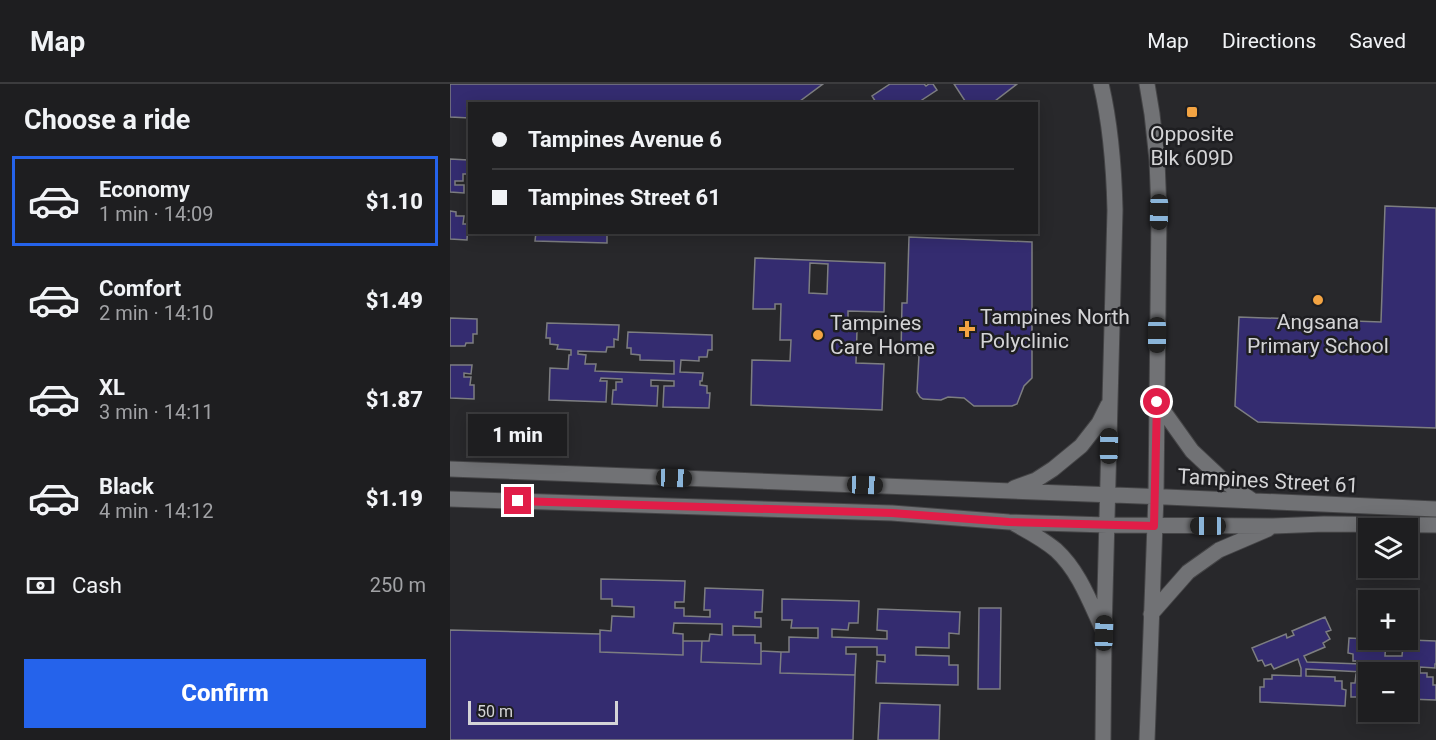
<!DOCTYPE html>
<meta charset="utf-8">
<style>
body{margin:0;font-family:Roboto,sans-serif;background:#262729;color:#f1f3f6;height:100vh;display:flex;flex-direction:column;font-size:22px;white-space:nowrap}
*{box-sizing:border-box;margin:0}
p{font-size:20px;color:#a1a2a5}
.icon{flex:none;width:33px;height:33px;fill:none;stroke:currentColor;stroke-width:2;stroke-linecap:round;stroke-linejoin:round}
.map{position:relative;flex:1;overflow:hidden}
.side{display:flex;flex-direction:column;background:#1e1e20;width:450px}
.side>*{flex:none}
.banner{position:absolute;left:18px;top:18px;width:570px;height:132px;border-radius:0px;box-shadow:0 3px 15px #0003,0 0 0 2px #3c3c3e;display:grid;align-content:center;height:132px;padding:0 24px;background:#1e1e20}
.tools{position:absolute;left:908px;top:434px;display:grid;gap:12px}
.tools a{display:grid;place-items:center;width:60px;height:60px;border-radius:0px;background:#1e1e20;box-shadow:0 3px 15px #0003,0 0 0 2px #3c3c3e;font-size:30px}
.scale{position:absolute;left:18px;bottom:15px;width:150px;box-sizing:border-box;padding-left:6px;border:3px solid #d4d4d6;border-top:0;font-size:16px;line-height:21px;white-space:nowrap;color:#d4d4d6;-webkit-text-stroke:4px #1e1e21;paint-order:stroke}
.end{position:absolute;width:27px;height:27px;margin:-14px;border:8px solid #e11d48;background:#fff;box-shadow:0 0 0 3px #fff}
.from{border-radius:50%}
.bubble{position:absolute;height:42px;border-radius:0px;background:#1e1e20;box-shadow:0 3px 15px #0003,0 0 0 2px #3c3c3e;font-size:20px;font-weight:800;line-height:42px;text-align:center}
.car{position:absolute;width:18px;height:36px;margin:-18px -9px;border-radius:8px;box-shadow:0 0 4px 2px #0007;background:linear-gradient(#222 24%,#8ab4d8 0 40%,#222 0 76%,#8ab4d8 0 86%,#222 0)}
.banner b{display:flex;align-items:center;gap:21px;height:57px;font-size:22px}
.banner b+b{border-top:2px solid #3c3c3e}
.banner i{width:15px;height:15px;background:#f1f3f6}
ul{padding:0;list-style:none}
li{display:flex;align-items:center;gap:18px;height:90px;margin:0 12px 9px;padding:0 12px;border:3px solid transparent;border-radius:0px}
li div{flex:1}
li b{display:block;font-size:22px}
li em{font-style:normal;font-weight:800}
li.selected{border-color:#2563eb}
li>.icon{width:54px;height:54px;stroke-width:1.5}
h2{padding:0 24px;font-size:27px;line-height:72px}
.pay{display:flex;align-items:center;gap:15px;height:66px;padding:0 24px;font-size:22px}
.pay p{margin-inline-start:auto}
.action{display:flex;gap:12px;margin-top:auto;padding:12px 24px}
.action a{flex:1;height:69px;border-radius:0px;background:#2563eb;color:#fff;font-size:24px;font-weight:800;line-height:69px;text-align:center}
header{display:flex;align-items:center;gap:36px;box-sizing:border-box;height:84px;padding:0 30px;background:#1e1e20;border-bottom:2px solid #3c3c3e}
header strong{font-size:28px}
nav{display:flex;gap:33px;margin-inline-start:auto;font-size:21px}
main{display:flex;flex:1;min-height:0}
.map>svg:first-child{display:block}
.building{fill:#342c70;stroke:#7d7e81;stroke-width:1.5;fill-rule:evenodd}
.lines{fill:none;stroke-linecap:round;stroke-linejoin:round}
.minor-casing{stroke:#444446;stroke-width:17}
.minor{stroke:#717275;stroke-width:15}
.route{stroke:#e11d48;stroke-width:8}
.poi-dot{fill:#f3a443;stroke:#1e1e21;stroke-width:2}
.labels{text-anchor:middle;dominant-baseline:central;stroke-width:5;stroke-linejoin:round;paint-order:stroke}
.poi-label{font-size:21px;fill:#d4d4d6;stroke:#1e1e21}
.street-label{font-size:21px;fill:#d4d4d6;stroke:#1e1e21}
</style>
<header>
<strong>Map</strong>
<nav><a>Map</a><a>Directions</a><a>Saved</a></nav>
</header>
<main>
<section class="side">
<h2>Choose a ride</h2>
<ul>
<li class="selected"><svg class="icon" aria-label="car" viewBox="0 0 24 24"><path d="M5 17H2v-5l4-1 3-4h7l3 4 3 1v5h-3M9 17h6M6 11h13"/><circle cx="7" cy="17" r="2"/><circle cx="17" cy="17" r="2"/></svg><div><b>Economy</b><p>1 min · 14:09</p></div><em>$1.10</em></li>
<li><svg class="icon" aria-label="car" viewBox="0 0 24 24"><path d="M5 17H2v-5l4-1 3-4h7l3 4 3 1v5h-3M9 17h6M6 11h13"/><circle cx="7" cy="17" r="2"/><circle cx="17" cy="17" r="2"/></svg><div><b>Comfort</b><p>2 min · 14:10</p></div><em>$1.49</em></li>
<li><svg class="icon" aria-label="car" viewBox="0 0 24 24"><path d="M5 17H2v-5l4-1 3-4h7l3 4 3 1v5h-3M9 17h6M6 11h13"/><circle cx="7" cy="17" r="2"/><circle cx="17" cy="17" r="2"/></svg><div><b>XL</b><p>3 min · 14:11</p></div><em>$1.87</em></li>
<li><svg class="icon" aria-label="car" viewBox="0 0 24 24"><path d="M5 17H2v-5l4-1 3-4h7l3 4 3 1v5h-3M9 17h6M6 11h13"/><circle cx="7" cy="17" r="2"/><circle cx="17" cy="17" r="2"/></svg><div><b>Black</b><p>4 min · 14:12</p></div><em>$1.19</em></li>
</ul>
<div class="pay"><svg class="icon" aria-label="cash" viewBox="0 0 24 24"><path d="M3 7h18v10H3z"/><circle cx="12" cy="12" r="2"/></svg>Cash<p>250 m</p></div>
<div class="action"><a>Confirm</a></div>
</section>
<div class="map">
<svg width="986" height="656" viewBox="0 0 986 656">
<rect width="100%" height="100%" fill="#28282b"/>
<path class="building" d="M0,0H373L346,20H20V34L0,33Z
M440,0H474L476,2L479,0H483L487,6L472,16L474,20H427L422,12Z
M504,0H567L541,20H517Z
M0,75L18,76L17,90H13V97H5V101H14V109L0,108Z
M935,122L986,124V344L808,338L785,322L789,233L931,238Z
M0,127L6,128V132H14L13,140H18L17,156L0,155Z
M86,148H157V159L85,157Z
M459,153L582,158V294L574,302L567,320L562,322H524L514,314L498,313L491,316L473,315L470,313L467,308L469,271L451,270L452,219H457Z
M305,174L435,179L434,228L398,227V246H407L406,279L434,280L432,326L301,321L302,276L340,277L341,256H330L331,220H325V225H303ZM360,179L378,180L377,210L359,209Z
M0,234L27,235V250H23V259H16L15,262H0Z
M97,239L169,241L168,256L164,255V263H157L156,268L128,267V270L136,271L135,280H146L145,287L224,290V277L190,276V271L181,270V264H177L178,248L262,251V266H258L257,273H249V277L231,276L230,288L253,289L252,297H250V301L257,302V309H260L259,324L213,323L214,302H224V297L201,296V302H208L207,322L162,320L163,306H166V298H172V295L151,294L150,297H157L156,318L99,316L100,284L118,285L119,271H121V266L107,265L108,261L100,260V254H96Z
M0,281H22L21,290L14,289V293H21L20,301H24V315L0,314Z
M151,495L235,497L234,518H225V524H234V532L260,533V526H254L255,504L313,506L312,528H305V534H311V543L283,542V551H305V559H311V580L251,578L252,557H259L260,550L272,551V540L224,539L223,549L233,550V571L150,568V546L161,547L162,532L184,533V523L162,522V515H151Z
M332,515L409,517L408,539H399L398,546L382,545V553L437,555V547L427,546L428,525L510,528L509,550L499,549V564L466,563V571L499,572V581H508V601L426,599L427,577L435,578V571H427V563H396V570H406L405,591L330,589L331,568H339V553L368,554V544H341L342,536H332Z
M529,524H551L550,605H528Z
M875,533L881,546L876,548L880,555L873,559L875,563L854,572L857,578L911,580V577H903V570L898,569L899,554L936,556L935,572H952L953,561L960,562V556L986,557V580H985V584L970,583V589H977V593H983V601H986V616L957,615V588H918V613H901V599H905L906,590L913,591V588L856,585V592L885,593V597H892V605L896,606L895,622L810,618V603H814V595H822V591L851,592V584L848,575L824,585L821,580L815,582L812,576L808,577L802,564L836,550L837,554L844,551L842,547Z
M0,546L150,550V568L233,571V557H252L251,578L311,580V567L331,568L330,589L405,591L403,656H0Z
M430,619L490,621L489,656H428Z"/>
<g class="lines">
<g class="minor-casing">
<path id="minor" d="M651,0C661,42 664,84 665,126L654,549L653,656
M707,318L742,367L774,397L803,417
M0,385L716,413L986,425
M564,404L586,396L603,385L631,362L649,339L658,321
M0,415L442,429L559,438L657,441L823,442L874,440L986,441
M563,439C578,447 593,455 606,466C629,487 640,518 653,546
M701,530L738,488L769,466L818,445
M697,656L706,412L709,128L707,76L702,30L697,0"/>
</g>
<use href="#minor" class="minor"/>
</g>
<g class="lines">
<path class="route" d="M68,417L442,429L559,438L704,442L707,318"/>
</g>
<g class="poi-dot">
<rect x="736" y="22" width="12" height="12" rx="3"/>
<circle cx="868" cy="216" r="6"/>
<path d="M514 236h6v6h6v6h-6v6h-6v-6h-6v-6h6z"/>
<circle cx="368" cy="251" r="6"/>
</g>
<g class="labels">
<g class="poi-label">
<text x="742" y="50">Opposite<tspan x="742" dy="24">Blk 609D</tspan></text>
<text x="530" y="233" text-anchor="start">Tampines North<tspan x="530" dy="24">Polyclinic</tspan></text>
<text x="868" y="238">Angsana<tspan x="868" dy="24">Primary School</tspan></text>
<text x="380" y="239" text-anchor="start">Tampines<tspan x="380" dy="24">Care Home</tspan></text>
</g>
<g class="street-label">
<text transform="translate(818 397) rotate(3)">Tampines Street 61</text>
</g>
</g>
</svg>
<div class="tools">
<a><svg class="icon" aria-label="layers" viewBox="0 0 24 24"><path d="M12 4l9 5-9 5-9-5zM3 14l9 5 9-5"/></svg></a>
<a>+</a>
<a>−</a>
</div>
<div class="scale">50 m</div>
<i class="end from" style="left:707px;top:318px"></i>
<i class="end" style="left:68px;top:417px"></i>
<div class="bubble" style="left:18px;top:330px;width:99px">1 min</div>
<i class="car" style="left:709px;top:128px;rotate:181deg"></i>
<i class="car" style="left:707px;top:251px;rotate:180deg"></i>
<i class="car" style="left:659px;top:362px;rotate:1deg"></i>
<i class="car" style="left:224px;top:394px;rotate:92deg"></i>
<i class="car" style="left:415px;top:401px;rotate:92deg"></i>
<i class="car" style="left:758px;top:442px;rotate:270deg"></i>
<i class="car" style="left:654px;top:549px;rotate:2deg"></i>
<div class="banner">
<b><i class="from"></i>Tampines Avenue 6</b>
<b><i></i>Tampines Street 61</b>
</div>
</div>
</main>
